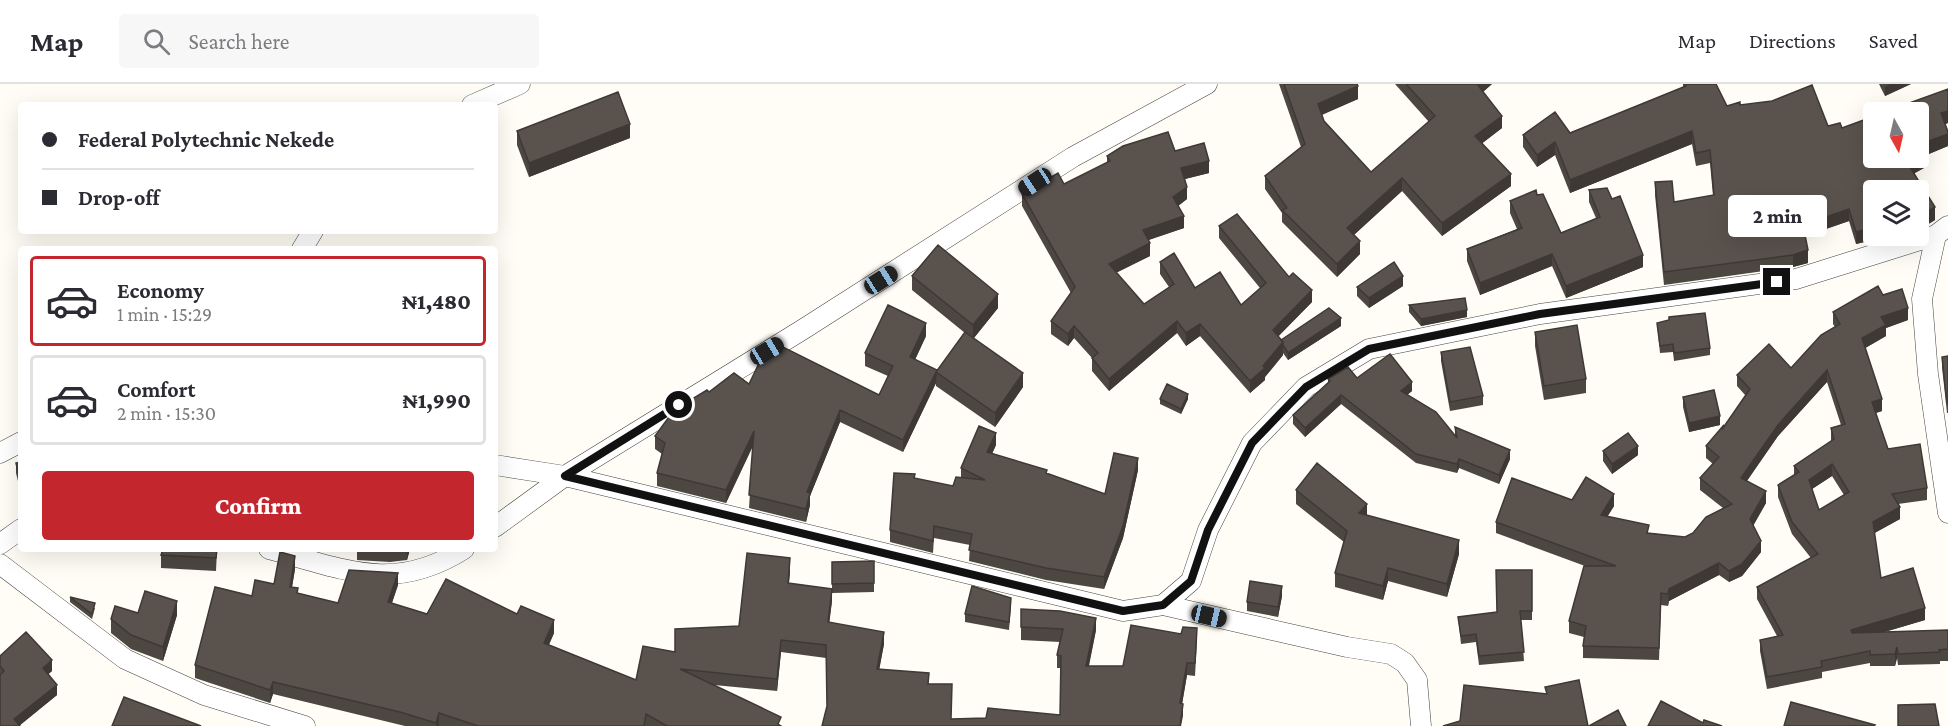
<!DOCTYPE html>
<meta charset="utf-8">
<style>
body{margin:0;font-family:"Crimson Pro",serif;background:#f7f7f7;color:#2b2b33;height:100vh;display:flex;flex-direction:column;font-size:22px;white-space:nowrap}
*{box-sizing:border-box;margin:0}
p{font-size:20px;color:#7c7c81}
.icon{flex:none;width:33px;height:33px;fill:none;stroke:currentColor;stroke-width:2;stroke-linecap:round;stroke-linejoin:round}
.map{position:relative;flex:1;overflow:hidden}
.details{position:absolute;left:18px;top:162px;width:480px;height:306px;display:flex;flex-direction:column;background:#fff;border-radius:6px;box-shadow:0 6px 24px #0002}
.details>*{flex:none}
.banner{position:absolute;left:18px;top:18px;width:480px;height:132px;border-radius:6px;box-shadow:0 6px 24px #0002;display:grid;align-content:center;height:132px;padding:0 24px;background:#fff}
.needle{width:39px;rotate:172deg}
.controls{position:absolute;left:1863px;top:18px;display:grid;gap:12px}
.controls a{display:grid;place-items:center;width:66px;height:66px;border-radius:6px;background:#fff;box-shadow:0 6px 24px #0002;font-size:30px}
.end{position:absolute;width:27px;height:27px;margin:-14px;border:8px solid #111;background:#fff;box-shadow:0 0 0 3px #fff}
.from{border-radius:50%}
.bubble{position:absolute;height:42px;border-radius:6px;background:#fff;box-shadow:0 6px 24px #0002;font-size:20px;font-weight:800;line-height:42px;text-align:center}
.car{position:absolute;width:18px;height:36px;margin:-18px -9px;border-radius:8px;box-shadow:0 0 4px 2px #0007;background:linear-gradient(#222 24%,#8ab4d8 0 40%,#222 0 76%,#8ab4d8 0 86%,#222 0)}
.banner b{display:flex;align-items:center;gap:21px;height:57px;font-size:22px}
.banner b+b{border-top:2px solid #e1e1e2}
.banner i{width:15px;height:15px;background:#2b2b33}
ul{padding:10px 0 0;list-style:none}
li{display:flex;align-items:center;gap:18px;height:90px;margin:0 12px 9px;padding:0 12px;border:3px solid #e1e1e2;border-radius:6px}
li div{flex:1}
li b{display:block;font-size:22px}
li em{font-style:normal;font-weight:800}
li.active{border-color:#c4262e}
li>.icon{width:54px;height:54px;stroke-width:1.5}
.cta{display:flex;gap:12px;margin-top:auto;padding:12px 24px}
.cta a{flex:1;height:69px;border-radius:6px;background:#c4262e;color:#fff;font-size:24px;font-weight:800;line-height:69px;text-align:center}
header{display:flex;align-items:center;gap:36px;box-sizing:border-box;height:84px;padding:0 30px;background:#fff;border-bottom:2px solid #e1e1e2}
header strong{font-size:28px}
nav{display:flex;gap:33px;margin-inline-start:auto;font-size:21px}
.search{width:420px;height:54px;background:#f7f7f7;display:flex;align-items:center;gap:15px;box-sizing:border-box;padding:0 21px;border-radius:6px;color:#7c7c81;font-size:22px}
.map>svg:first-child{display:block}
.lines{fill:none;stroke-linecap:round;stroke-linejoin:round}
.minor-casing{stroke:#444;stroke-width:21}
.minor{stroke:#fff;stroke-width:20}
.wall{fill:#4d4742;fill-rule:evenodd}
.shaded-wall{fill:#3f3936}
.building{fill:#5a524d;stroke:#3f3936;stroke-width:1.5;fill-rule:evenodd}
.route{stroke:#111;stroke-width:8}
</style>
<header>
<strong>Map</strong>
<div class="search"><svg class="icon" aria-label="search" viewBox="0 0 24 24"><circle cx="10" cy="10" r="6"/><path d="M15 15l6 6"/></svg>Search here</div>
<nav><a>Map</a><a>Directions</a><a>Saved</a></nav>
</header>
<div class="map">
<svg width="1948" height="642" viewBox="0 0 1948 642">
<rect width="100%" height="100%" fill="#fffdf5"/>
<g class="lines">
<g class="minor-casing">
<path id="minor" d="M472,21L520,0
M1948,142L1936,151L1922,215L1928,290L1948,429
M302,165L313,147
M0,369L21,358
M495,381L565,392L1123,527L1163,521L1191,497L1208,446L1252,359L1306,303L1369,265L1540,230L1796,195L1936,151
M495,443L565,392L802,246L1073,73L1207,0
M0,460L21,445
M269,465C344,485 393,510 464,465
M0,480L125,575L204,611L305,642
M1163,521L1347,563L1391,570L1405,579L1417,596L1421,642"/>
</g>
<use href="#minor" class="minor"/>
</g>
<path class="wall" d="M1279,0H1357L1358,15L1322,31L1324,37L1371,88L1429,38L1395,0H1492L1483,8L1502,44L1482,59L1511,102L1442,152L1402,107L1354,151L1360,170L1337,193L1282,138V129L1265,105V92L1301,63Z
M1683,0H1716L1727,22L1740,21L1828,42L1842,44L1874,74H1918V28H1904V21L1948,5V39L1945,40L1948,48V62L1924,72V84L1914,89L1935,136L1925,142L1874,152H1889L1856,160L1849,137L1805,152L1808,179L1793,183L1664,201L1655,111V98L1674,118L1713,112L1710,79L1696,82L1692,60L1570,109L1555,71L1537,83L1523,63V51L1570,49L1683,3Z
M1879,0H1911L1885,12Z
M517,47L630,54L529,93L517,61Z
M1175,67L1209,89L1185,95L1187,115L1178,122L1184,144L1148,156L1150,172L1116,189L1144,220L1169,203L1160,190V178L1195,204L1241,221L1260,204L1219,154V142L1289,193L1312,218L1278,252L1281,256L1341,242L1288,276L1283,269V271L1265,293V296L1250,309L1200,252L1186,262L1177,249L1109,307L1092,287V274L1074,254L1068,262L1051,250V237L1071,209L1022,122V110L1064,100L1107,79V72Z
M1589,106L1612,115L1643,183L1566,214L1552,182L1480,211L1467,177V165L1517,145L1510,129V117L1561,149L1596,134L1589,118Z
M912,192L998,224L974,254L1023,303L995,343L936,302V299L903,368L840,338L810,412V421L806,438L749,424L753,362L726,419L657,402V389L662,370L655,365V352L709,308L749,300L879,311L888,292L865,282V269L926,252L915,276L937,288L965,249L912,206Z
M1403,202L1369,224L1357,212V203Z
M1883,211L1908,236L1886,244V252L1865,264L1882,327L1876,329L1888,365L1927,404V416L1898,420L1900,435L1874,449L1881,494L1925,536L1884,548L1948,546V577H1940V580L1898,581L1897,574L1895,582H1870V579L1822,588V594L1767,605L1760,567V556L1777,552L1757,515V503L1811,474L1792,450L1778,413V401L1794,391V382L1831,357V344L1841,341L1827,298L1778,352L1747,397L1766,419L1753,442L1761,468L1742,492L1729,498L1719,491L1669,517L1668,522L1661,521L1659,576L1583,574V562L1584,553L1569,549V537L1585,482L1496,449V438L1572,416L1614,422L1607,433L1649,449L1685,453L1693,449L1723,424L1700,406V394L1713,380L1706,374V362L1723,344L1746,312L1737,302V291L1791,284L1835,243L1833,240V228ZM1832,392L1844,411L1819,426L1812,405Z
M1409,221L1467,233L1421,242L1409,228Z
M1657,239L1710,264V271L1674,277L1673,268L1660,269Z
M1535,248L1586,295V309L1544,316L1535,262Z
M1441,268L1483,312V321L1450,327L1441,277Z
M1948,272V329H1947L1942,283V273Z
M1357,294L1412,307L1407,311L1455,352V343L1510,375L1499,400L1459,384L1457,389L1416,379L1341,320L1305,353L1293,340V331L1328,299V295Z
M1683,313L1720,341L1689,348L1683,323Z
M1160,315H1188L1181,330L1160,320Z
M996,361L992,370L1105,410L1138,386L1123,454L1104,505L1046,496L969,477L970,461L934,454L933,469L890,458V446L915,395L953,402L961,394V384Z
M1603,367L1638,371L1612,390L1603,377Z
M21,378V409L16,389V379Z
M1296,406L1367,431L1459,470L1447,513L1388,497L1383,516L1335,503V489L1344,458L1296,420Z
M144,465H217L216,487L161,484V471L162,468H144Z
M357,465H410L407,476L390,478L357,476Z
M832,478L874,499V508L832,509Z
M295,485L292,503L298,509L338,519L398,501L392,519L427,530L554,549L549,561L636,596L675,568L739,542L790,486L789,499L832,517L829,538L884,560L879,585L929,600L951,635L986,634L1060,631L1061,584H1057V571L1060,558L1021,556V543L1096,546L1089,582H1123L1197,556L1195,592L1187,591L1182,620L1183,632L822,642L827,623L826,574L781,568L777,607L714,601L781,642H405L273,610L270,619L195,594V581L252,512L274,500Z
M1532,486V536H1521L1524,577L1479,581L1476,558L1461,560L1458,533L1497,528Z
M1282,512L1278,533L1247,527V518Z
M70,513L95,524L92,535L70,518Z
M1011,522L1009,546L965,538V530Z
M138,529L177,531L163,577L131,565L111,549V535Z
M0,572L52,587L48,590L57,611L20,641L0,642Z"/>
<path class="shaded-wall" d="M1477,0H1492L1477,13Z
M1890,0H1911L1885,12V3Z
M1358,2V15L1318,32V20Z
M1948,27V39L1941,42V29Z
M1502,32V44L1475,65V52Z
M630,40V54L529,93V79Z
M1692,47V60L1570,109V96Z
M1948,50V62L1924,72V84L1908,93V80L1918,61Z
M1555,58V71L1537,83V71Z
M1209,77V89L1181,96V84Z
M1511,90V102L1442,152V139Z
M1402,94V107L1347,157V144Z
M1187,103V115L1173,126V113Z
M1935,123V136L1925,142L1918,144V131Z
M1849,125V137L1803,153V141Z
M1184,132V144L1143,158V146Z
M1874,143V152H1889L1856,160V148Z
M1360,157V170L1337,193V180Z
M1150,159V172L1109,192V180Z
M1808,166V179L1793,183V171Z
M1552,170V182L1480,211V199Z
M1643,171V183L1566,214V202Z
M1403,192V202L1369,224V214Z
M1312,206V218L1273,258V246Z
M998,210V224L973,255V241Z
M1908,224V236L1886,244V252L1862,266V254L1881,233Z
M1467,226V233L1421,242V235Z
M1341,234V242L1288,276V269Z
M1177,237V249L1109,307V295Z
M926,239V252L910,286V273Z
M1200,240V252L1186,262V249Z
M1074,242V254L1068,262V250Z
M1283,258V271L1265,293V296L1250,309V297Z
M937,286L936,299L903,368V356Z
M1827,286V298L1778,352L1741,405V394L1778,341Z
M1023,289V303L995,343V329Z
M1412,298V307L1401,316V307Z
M1188,310V315L1181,330V325Z
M1341,311V320L1305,353V344Z
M1882,315V327L1872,330V318Z
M840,326V338L810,412V421L806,438L807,408Z
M1720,332V341L1689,348V339Z
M754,347V359L726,419V406Z
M996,349V361L987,380V368Z
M1638,362V371L1612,390V380Z
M1510,366V375L1499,400V391Z
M1138,374V386L1123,454L1104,505V493Z
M1459,375V384L1457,389V380Z
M1832,380V392L1809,407V396Z
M1766,407V419L1750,447V435Z
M1614,410V422L1601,443V431Z
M1367,420V433L1359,429Z
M1900,423V435L1873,450V438Z
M1459,456V470L1447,513V500Z
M1761,457V468L1742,492L1729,498V487Z
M407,465H410L407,476Z
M295,472V485L290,515V503Z
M790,474V486L788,512V499Z
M1719,479V491L1669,517L1668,522L1669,505Z
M1388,484V497L1383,516V502Z
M398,489V501L388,530V518Z
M1282,502V512L1278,533V523Z
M832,505V517L828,550V538Z
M177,517V531L163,577V563Z
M1925,524V536L1851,558V546Z
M1096,534V546L1086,594V582Z
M554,536V549L544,571V559Z
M884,548V560L877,598V585Z
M781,556V568L777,607V595Z
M1897,563V574L1895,582V570Z
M52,576V587L43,595V584Z
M1187,579V591L1180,632V619Z
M273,598V610L270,619V606Z
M57,601V611L19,642L14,635Z
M1183,620V632L1181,642H1180Z
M439,629V642H436V639Z"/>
<path class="building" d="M1284,0H1357L1358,2L1318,20L1324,37L1371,88L1435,32L1406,0H1477L1502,32L1475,52L1511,90L1442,139L1402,94L1347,144L1360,157L1337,180L1282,126L1287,124L1265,92L1305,60Z
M1685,0H1716L1727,22L1740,18V21L1772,17L1812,1L1828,42L1840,39L1842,44L1872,33L1874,38V74H1918V62L1924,71L1908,80L1935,123L1925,129L1918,131V106H1874V143L1856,148L1849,125L1803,141L1808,166L1793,171L1664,188L1655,98L1672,97L1674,118L1714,111L1710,66L1696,69L1692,47L1570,96L1555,58L1537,71L1523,51L1555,28L1570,49L1686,2Z
M1948,5V27L1941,29L1948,48V50L1918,61V28H1907L1904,21Z
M618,8L630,40L529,79L517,47Z
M1168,48L1175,67L1204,59L1209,77L1181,84L1187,103L1173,113L1184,132L1143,146L1150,159L1109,180L1144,220L1174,200L1160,178L1174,169L1195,204L1220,188L1241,221L1266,199L1219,142L1237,130L1289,193L1293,189L1312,206L1273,246L1283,258L1263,282L1265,284L1250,297L1200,240L1186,249L1177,237L1109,295L1092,274L1098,269L1074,242L1068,250L1051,237L1075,203L1022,110L1058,89L1064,100L1110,77L1107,72L1123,62Z
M1607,104L1612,115L1620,112L1643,171L1566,202L1552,170L1480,199L1467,165L1522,144L1510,117L1536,106L1537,111L1543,110L1561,149L1600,133L1589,106Z
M938,161L998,210L973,241L912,192Z
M1394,178L1403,192L1369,214L1357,203Z
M1878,202L1883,211L1902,205L1908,224L1881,233L1886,241L1862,254L1882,315L1872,318L1888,365L1920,360L1927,404L1892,410L1900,423L1873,438L1881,494L1913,484L1925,524L1851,546L1852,549L1948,546V565L1939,566L1940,568L1898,570L1897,563L1895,570L1870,571V567L1821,577L1822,583L1767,593L1760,556L1783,551L1757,503L1818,470L1792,438L1778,401L1799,388L1794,382L1834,355L1831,344L1845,340L1827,286L1778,341L1741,394L1766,407L1750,435L1761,457L1742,480L1729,487L1719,479L1669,505L1668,510L1661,509L1659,564L1583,562L1586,542L1569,537L1584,482H1616L1496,438L1512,394L1572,416L1586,393L1614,410L1601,431L1649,441L1647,449L1685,453L1693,449L1706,433L1732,420L1700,394L1719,373L1706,362L1723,342V344L1750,305L1737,291L1769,260L1791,284L1821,251L1840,240L1833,228ZM1832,380L1849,408L1819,426L1809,396Z
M1465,214L1467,226L1421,235L1409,221Z
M888,221L926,239L910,273L937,286L903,356L840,326L807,408L810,409L806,425L749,411L754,347L726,406L657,389L665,359L655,352L674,326L707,306L709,308L734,289L749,300L763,271L779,261L879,311L893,282L865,269Z
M1329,224L1341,234L1288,269L1283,261V258L1281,256Z
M1705,229L1710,264L1674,269L1673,260L1660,262L1657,239L1669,236V233Z
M1577,241L1586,295L1544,302L1535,248Z
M965,248L1023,289L995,329L936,288Z
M1470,263L1483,312L1450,318L1441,268Z
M1390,270L1412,298L1401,307L1436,328L1457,354L1455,343L1510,366L1499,391L1459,375L1457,380L1416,370L1341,311L1305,344L1293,331L1330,297L1328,295L1348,283L1357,294Z
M1948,272V319H1947L1942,273Z
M1167,300L1188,310L1181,325L1160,315Z
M1714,306L1720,332L1689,339L1683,313Z
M979,342L996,349L987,368L1047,386L1046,389L1105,410L1114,369L1138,374L1123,442L1104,493L1046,484L969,466L972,450L934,442L933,457L890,446L894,389L915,390L914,394L953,402L956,393L985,396L961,384Z
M1628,349L1638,362L1612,380L1603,367Z
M21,378V399L16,379Z
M1317,379L1367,420L1359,429L1459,456L1447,500L1388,484L1383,502L1335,489L1347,447L1296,406Z
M163,465H217L216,474L161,471Z
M280,468L295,472L290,503L298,504L297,509L338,519L349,486L398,489L388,518L427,530L446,495L517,530L521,522L554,536L544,559L636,596L643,562L675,568V545L739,542L747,469L790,474L788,499L832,505L828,538L884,548L877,585L929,589L928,600H952L951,635L986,634L988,624L1060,631L1061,572L1057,571L1063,545L1021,543V525L1060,527L1096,534L1086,582H1123L1131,541L1181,550L1183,543L1197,544L1195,579H1187L1180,619L1183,620L1180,642H822L827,622L826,561L781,556L777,595L680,585L781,633L778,640L781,642H667L646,630L644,642H478L439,629L436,639L400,628L273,598L270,606L195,581L215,503L252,512L255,496L274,500Z
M874,477V499L832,500V478Z
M1496,486H1532V527H1520L1524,568L1479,572L1476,550L1461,552L1458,533L1497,528Z
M1250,497L1282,502L1278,523L1247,518Z
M972,502L1011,514L1009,538L965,530Z
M145,507L177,517L163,563L131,551L111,535L115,522L138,529Z
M70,513L95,519L92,530Z
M26,548L52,576L43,584L57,601L14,635L20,642H0V591L4,587L0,582V572Z
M1579,596L1588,642H1443L1460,637L1464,601L1547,610L1545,603Z
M124,613L201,642H112Z
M1661,617L1703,639L1704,636L1722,642H1648Z
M1791,618L1875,641L1874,642H1784Z
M1935,620L1939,642H1898V621Z
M1618,626L1626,642H1589Z"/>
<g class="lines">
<path class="route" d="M679,321L565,392L1123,527L1163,521L1191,497L1208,446L1252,359L1306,303L1369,265L1540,230L1777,198"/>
</g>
</svg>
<div class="controls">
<a><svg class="needle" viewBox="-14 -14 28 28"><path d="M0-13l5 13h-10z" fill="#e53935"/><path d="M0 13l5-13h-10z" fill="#7c7c81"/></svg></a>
<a><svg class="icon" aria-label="layers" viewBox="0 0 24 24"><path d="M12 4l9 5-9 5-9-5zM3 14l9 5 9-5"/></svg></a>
</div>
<i class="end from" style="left:679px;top:321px"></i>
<i class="end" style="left:1777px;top:198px"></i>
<div class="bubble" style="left:1728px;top:111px;width:99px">2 min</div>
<i class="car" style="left:1035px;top:98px;rotate:237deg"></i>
<i class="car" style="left:881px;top:196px;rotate:58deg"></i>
<i class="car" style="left:767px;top:267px;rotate:59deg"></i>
<i class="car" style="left:1209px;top:532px;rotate:103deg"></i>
<div class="banner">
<b><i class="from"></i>Federal Polytechnic Nekede</b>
<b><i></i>Drop-off</b>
</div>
<section class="details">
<ul>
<li class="active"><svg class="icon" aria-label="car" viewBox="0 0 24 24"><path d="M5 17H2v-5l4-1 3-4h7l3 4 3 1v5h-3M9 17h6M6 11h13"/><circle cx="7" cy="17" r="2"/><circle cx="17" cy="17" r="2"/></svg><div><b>Economy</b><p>1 min · 15:29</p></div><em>₦1,480</em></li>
<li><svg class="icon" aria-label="car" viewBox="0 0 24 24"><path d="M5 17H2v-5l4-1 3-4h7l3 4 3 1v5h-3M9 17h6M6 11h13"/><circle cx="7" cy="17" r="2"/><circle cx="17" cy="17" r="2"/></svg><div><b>Comfort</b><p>2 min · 15:30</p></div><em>₦1,990</em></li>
</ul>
<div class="cta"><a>Confirm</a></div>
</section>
</div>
